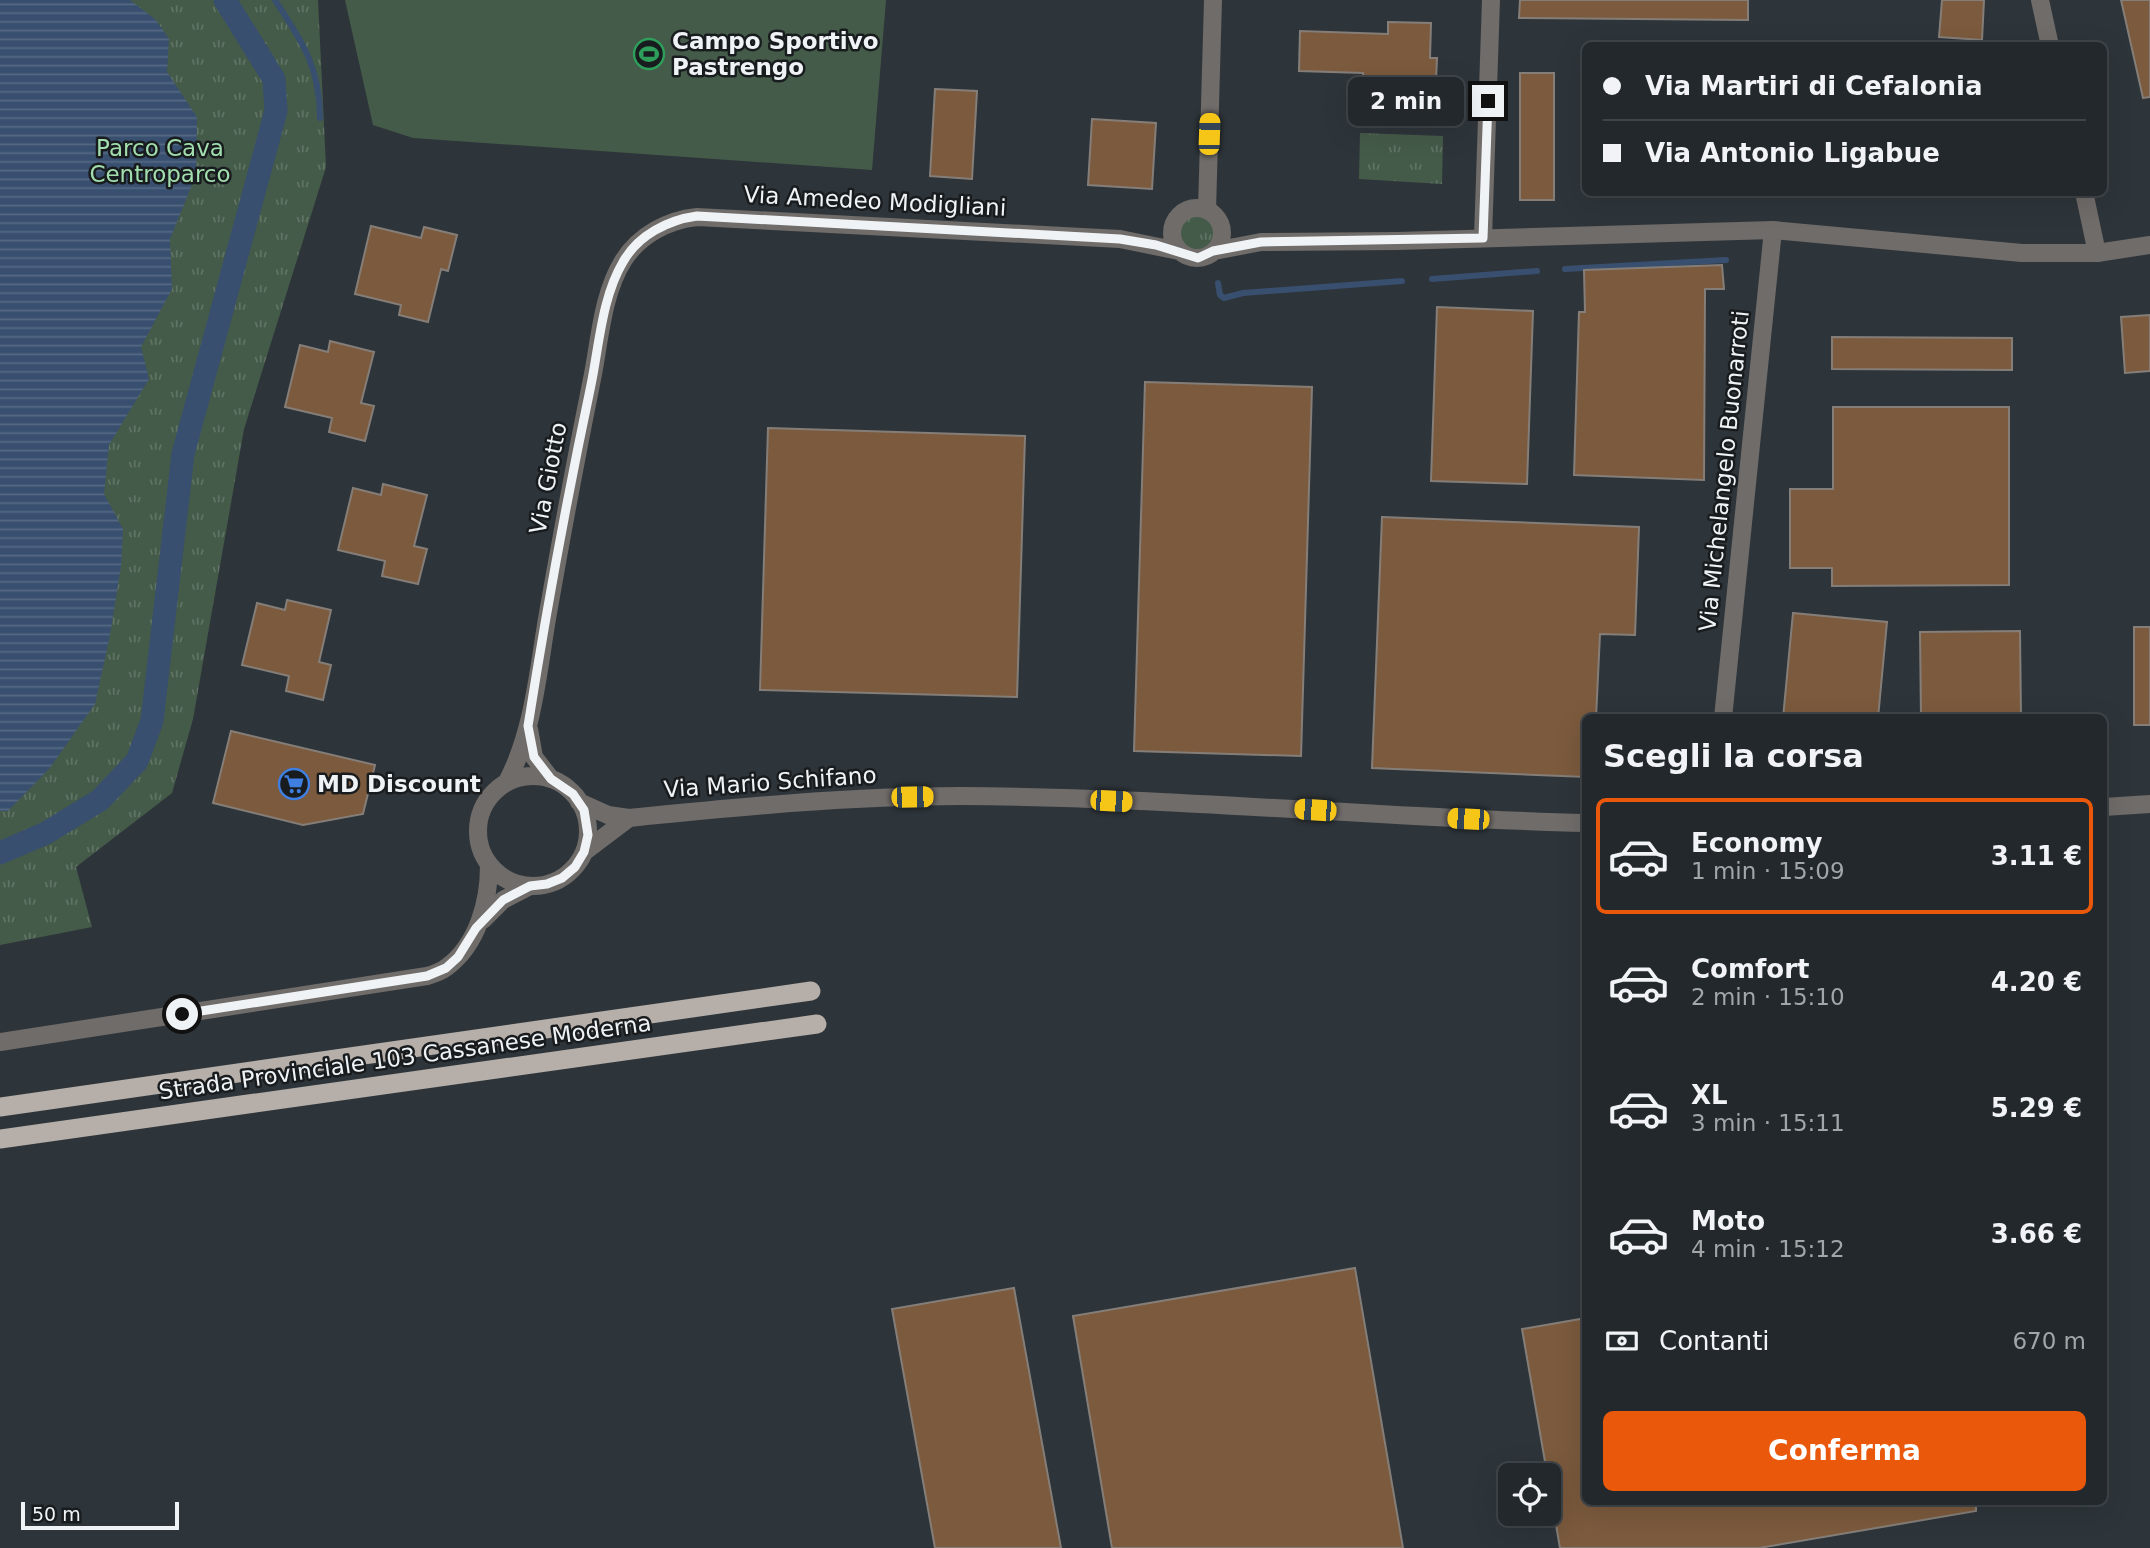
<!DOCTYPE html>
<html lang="it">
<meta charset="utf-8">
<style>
body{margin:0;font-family:"DejaVu Sans",sans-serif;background:#2e3438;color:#f1f3f6;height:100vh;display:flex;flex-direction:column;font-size:26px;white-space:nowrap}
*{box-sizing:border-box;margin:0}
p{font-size:23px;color:#a2a6a9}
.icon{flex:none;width:38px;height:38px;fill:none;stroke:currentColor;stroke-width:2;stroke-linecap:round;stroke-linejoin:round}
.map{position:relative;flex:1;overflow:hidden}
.panel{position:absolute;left:1582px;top:714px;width:525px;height:791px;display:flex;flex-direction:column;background:#22282c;border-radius:10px;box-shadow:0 7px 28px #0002,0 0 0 2px #3f4448}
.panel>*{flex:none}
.guide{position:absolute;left:1582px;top:42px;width:525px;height:154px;border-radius:10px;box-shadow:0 7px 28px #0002,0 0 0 2px #3f4448;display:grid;align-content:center;height:154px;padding:0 21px;background:#22282c}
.controls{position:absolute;left:1498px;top:1463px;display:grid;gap:14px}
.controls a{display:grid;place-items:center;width:63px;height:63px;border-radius:10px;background:#22282c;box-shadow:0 7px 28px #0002,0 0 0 2px #3f4448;font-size:35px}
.scale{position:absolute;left:21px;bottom:18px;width:158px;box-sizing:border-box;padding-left:7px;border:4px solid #eff3f6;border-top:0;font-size:19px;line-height:24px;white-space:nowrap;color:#eff3f6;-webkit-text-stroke:5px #191c1e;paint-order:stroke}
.end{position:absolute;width:32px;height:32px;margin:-16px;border:9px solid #eff3f6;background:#111;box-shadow:0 0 0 4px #111}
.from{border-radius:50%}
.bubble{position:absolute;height:49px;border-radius:10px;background:#22282c;box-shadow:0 7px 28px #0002,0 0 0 2px #3f4448;font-size:23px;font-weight:800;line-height:49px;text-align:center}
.car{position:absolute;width:21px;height:42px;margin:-21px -10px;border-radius:9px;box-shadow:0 0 5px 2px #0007;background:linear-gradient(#f5c518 24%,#345 0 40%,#f5c518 0 76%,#345 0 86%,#f5c518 0)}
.guide b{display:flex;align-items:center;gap:24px;height:66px;font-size:26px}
.guide b+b{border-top:2px solid #3f4448}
.guide i{width:18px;height:18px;background:#f1f3f6}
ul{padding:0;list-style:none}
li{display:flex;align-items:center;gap:21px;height:116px;margin:0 14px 10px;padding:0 7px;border:4px solid transparent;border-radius:10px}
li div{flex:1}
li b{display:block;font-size:26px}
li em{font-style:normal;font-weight:800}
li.on{border-color:#ea580c}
li>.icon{width:63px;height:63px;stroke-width:1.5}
h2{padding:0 21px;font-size:32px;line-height:84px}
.pay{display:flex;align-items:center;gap:18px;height:77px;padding:0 21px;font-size:26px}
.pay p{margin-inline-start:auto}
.action{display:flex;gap:14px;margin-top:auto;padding:14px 21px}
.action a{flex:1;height:80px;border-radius:10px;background:#ea580c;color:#fff;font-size:28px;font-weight:800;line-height:80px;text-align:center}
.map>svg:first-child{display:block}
.grass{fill:url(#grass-tufts)}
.pitch{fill:#455b49}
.water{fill:url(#water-rules)}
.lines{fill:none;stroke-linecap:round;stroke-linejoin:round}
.stream{stroke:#384f6f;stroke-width:6}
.canal{stroke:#384f6f;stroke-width:23}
.building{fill:#7b5a3d;stroke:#857e78;stroke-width:2}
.minor{stroke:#706c6a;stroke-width:18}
.tertiary{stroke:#706c6a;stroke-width:18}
.trunk{stroke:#b6aea8;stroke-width:19}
.route{stroke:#eff3f6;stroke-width:9}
.labels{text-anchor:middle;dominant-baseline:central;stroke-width:5;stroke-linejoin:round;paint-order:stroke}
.poi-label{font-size:23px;font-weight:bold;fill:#eff3f6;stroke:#191c1e;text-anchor:start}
.park-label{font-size:23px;fill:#a2deae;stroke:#191c1e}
.street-label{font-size:23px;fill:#eff3f6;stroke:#191c1e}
</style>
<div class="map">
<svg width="2150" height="1548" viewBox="0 0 2150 1548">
<defs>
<pattern id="grass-tufts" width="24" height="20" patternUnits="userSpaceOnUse" patternTransform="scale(1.75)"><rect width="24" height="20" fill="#455b49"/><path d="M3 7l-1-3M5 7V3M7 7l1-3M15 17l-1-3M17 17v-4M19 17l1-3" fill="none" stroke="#607364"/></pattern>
<pattern id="water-rules" width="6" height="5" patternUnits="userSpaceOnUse" patternTransform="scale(1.75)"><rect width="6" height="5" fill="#384f6f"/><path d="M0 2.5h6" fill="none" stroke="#556984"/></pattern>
</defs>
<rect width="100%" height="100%" fill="#2e353a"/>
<path class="grass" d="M0,0H318L326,167L244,429L193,719L172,793L76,867L92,927L0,945Z
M1360,133L1443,136L1442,184L1359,179Z
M1180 233a17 17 0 1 1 34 0a17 17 0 1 1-34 0Z"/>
<path class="pitch" d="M345,0H886L872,170L413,138L373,125Z"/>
<path class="water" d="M0,0H130L156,20L169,39L167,72L197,117L196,175L170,239L172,289L141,347L149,379L109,445L104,494L123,529L121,566L110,635L95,704L49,769L8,811H0Z"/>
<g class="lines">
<path class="stream" d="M275,0C302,41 320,67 320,118
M1565,269L1726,260
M1432,279L1537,271
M1218,283L1220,295L1224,298L1243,293L1402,281"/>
<path class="canal" d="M0,853L46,833L100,800L137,761L152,721L183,454L276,111L274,79L225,0"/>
</g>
<path class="building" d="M1520,0H1748V20L1519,18Z
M1942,0H1984L1982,40L1939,37Z
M2121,0H2150V97L2143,98Z
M1388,22L1431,23L1430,58H1437L1435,103L1389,102V88L1363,87V73L1299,71L1300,31L1388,34Z
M1520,73H1554V200H1520Z
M935,89L977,91L972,179L930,176Z
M1092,119L1156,123L1152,189L1088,185Z
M371,226L421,238L424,227L457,235L448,271L441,269L428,322L399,315L401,305L355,294Z
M1722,265L1724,289H1705L1704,480L1574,475L1579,312H1585L1584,270Z
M1437,307L1533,311L1527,484L1431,481Z
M2150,315V371L2125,373L2121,317Z
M1832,337L2012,338V370L1832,369Z
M330,341L374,352L361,403L374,406L365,441L329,432L332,418L285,407L300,345L328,352Z
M1145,382L1312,387L1301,756L1134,751Z
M1833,407H2009V585L1832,586V568H1790V489H1833Z
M768,428L1025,436L1017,697L760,690Z
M383,484L427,495L414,546L427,549L418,584L382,576L385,561L338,550L353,488L381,495Z
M1382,517L1639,527L1635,635L1600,634L1596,718H1586V777L1372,768Z
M287,600L331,610L319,662L331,665L323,700L286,691L289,676L242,665L257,603L285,610Z
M1793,613L1887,622L1878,718H1783Z
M2134,627H2150V725H2134Z
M2020,631L2021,718H1921L1920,632Z
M231,731L375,765L363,814L303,825L213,803Z
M1355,1268L1403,1548H1112L1073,1316Z
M1014,1288L1061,1548H935L892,1309Z
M1586,1318V1502H1976V1511L1759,1548H1560L1522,1329Z"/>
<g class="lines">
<path class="minor" d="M2040,0L2050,46
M2084,192L2097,253
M1207,210L1213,0
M1483,238L1491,0
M1723,718L1773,230"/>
<path class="tertiary" d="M1172 233a25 25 0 1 1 50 0a25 25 0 1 1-50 0Z
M1214,251L1261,242L1397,241L1773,230L2022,253H2097L2150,245
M529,729L534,757L551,779
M478 831a55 55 0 1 1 110 0a55 55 0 1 1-110 0Z
M507,782C534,730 538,670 548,613C562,533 577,453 593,374C600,337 603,293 623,261C639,235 668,220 697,217L1120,239L1179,251
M579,802L608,815L629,818C739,807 850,796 961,796C1170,797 1377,818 1586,823
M2104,807L2150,804
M584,852L629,818
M483,920L503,900L530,886
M0,1042L427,976C434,974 442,971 447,967C478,944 489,901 489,866"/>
<path class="trunk" d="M0,1107L811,991
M0,1139L817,1024"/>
</g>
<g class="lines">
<path class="route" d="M182,1014L427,976L446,968L458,957L476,928L503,900L530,886L547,884L562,878L575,867L584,852L588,835L584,810L573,794L551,779L534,757L528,726C546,612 567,498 591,385C599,346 602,297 623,262C638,235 668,220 697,216L1120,239L1156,245L1198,258L1213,251L1261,242L1483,238L1488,101"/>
</g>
<defs>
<g id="stadium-ring" transform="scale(1.575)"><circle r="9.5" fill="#191c1e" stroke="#2e9e5b" stroke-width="1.5"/><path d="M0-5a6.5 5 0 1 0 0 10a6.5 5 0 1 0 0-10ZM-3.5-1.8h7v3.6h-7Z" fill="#2e9e5b"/></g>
<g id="supermarket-ring" transform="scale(1.575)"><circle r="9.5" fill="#191c1e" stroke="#3f7fe0" stroke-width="1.5"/><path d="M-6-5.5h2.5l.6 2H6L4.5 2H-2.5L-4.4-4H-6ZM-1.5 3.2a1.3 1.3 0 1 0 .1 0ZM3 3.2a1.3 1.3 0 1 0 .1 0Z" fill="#3f7fe0"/></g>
</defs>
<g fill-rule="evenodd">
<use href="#stadium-ring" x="649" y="54"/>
<use href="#supermarket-ring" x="294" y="784"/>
</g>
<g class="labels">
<g class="poi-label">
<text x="672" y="41">Campo Sportivo<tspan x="672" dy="26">Pastrengo</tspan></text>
<text x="317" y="784">MD Discount</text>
</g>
<g class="park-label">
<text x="160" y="148">Parco Cava<tspan x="160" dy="26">Centroparco</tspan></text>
</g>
<g class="street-label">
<text transform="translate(875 201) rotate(3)">Via Amedeo Modigliani</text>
<text transform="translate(1724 471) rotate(-84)">Via Michelangelo Buonarroti</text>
<text transform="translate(548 478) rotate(-79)">Via Giotto</text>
<text transform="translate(770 782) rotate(-4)">Via Mario Schifano</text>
<text transform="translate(405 1057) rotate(-8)">Strada Provinciale 103 Cassanese Moderna</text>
</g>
</g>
</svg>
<div class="controls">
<a><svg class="icon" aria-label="locate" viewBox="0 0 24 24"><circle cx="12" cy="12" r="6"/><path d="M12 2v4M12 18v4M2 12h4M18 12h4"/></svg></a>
</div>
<div class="scale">50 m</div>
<i class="end from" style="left:182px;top:1014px"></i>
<i class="end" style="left:1488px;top:101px"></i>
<div class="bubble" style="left:1348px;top:77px;width:116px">2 min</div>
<i class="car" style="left:1209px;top:134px;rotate:2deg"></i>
<i class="car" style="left:912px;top:797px;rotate:89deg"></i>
<i class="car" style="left:1111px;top:801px;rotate:93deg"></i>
<i class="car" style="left:1315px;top:810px;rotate:274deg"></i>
<i class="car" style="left:1468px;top:819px;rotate:273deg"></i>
<div class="guide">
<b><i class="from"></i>Via Martiri di Cefalonia</b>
<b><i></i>Via Antonio Ligabue</b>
</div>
<section class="panel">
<h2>Scegli la corsa</h2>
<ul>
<li class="on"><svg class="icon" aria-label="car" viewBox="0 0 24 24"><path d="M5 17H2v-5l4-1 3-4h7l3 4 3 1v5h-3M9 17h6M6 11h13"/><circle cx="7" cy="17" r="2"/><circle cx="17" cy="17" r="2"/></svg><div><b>Economy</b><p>1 min · 15:09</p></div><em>3.11 €</em></li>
<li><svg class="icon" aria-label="car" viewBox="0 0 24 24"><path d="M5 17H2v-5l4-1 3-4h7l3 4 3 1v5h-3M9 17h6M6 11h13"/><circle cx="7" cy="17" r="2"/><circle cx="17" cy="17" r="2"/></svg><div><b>Comfort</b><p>2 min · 15:10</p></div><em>4.20 €</em></li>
<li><svg class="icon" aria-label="car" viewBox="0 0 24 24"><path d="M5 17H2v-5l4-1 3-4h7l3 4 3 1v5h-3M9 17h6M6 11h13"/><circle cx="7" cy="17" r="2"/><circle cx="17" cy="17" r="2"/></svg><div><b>XL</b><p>3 min · 15:11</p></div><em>5.29 €</em></li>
<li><svg class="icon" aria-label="car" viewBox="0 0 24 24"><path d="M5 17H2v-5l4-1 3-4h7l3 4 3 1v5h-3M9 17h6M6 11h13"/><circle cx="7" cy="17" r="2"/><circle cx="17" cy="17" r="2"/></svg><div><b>Moto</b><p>4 min · 15:12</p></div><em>3.66 €</em></li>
</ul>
<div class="pay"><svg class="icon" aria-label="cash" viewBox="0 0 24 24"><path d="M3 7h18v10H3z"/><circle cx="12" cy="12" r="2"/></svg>Contanti<p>670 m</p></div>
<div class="action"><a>Conferma</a></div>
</section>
</div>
